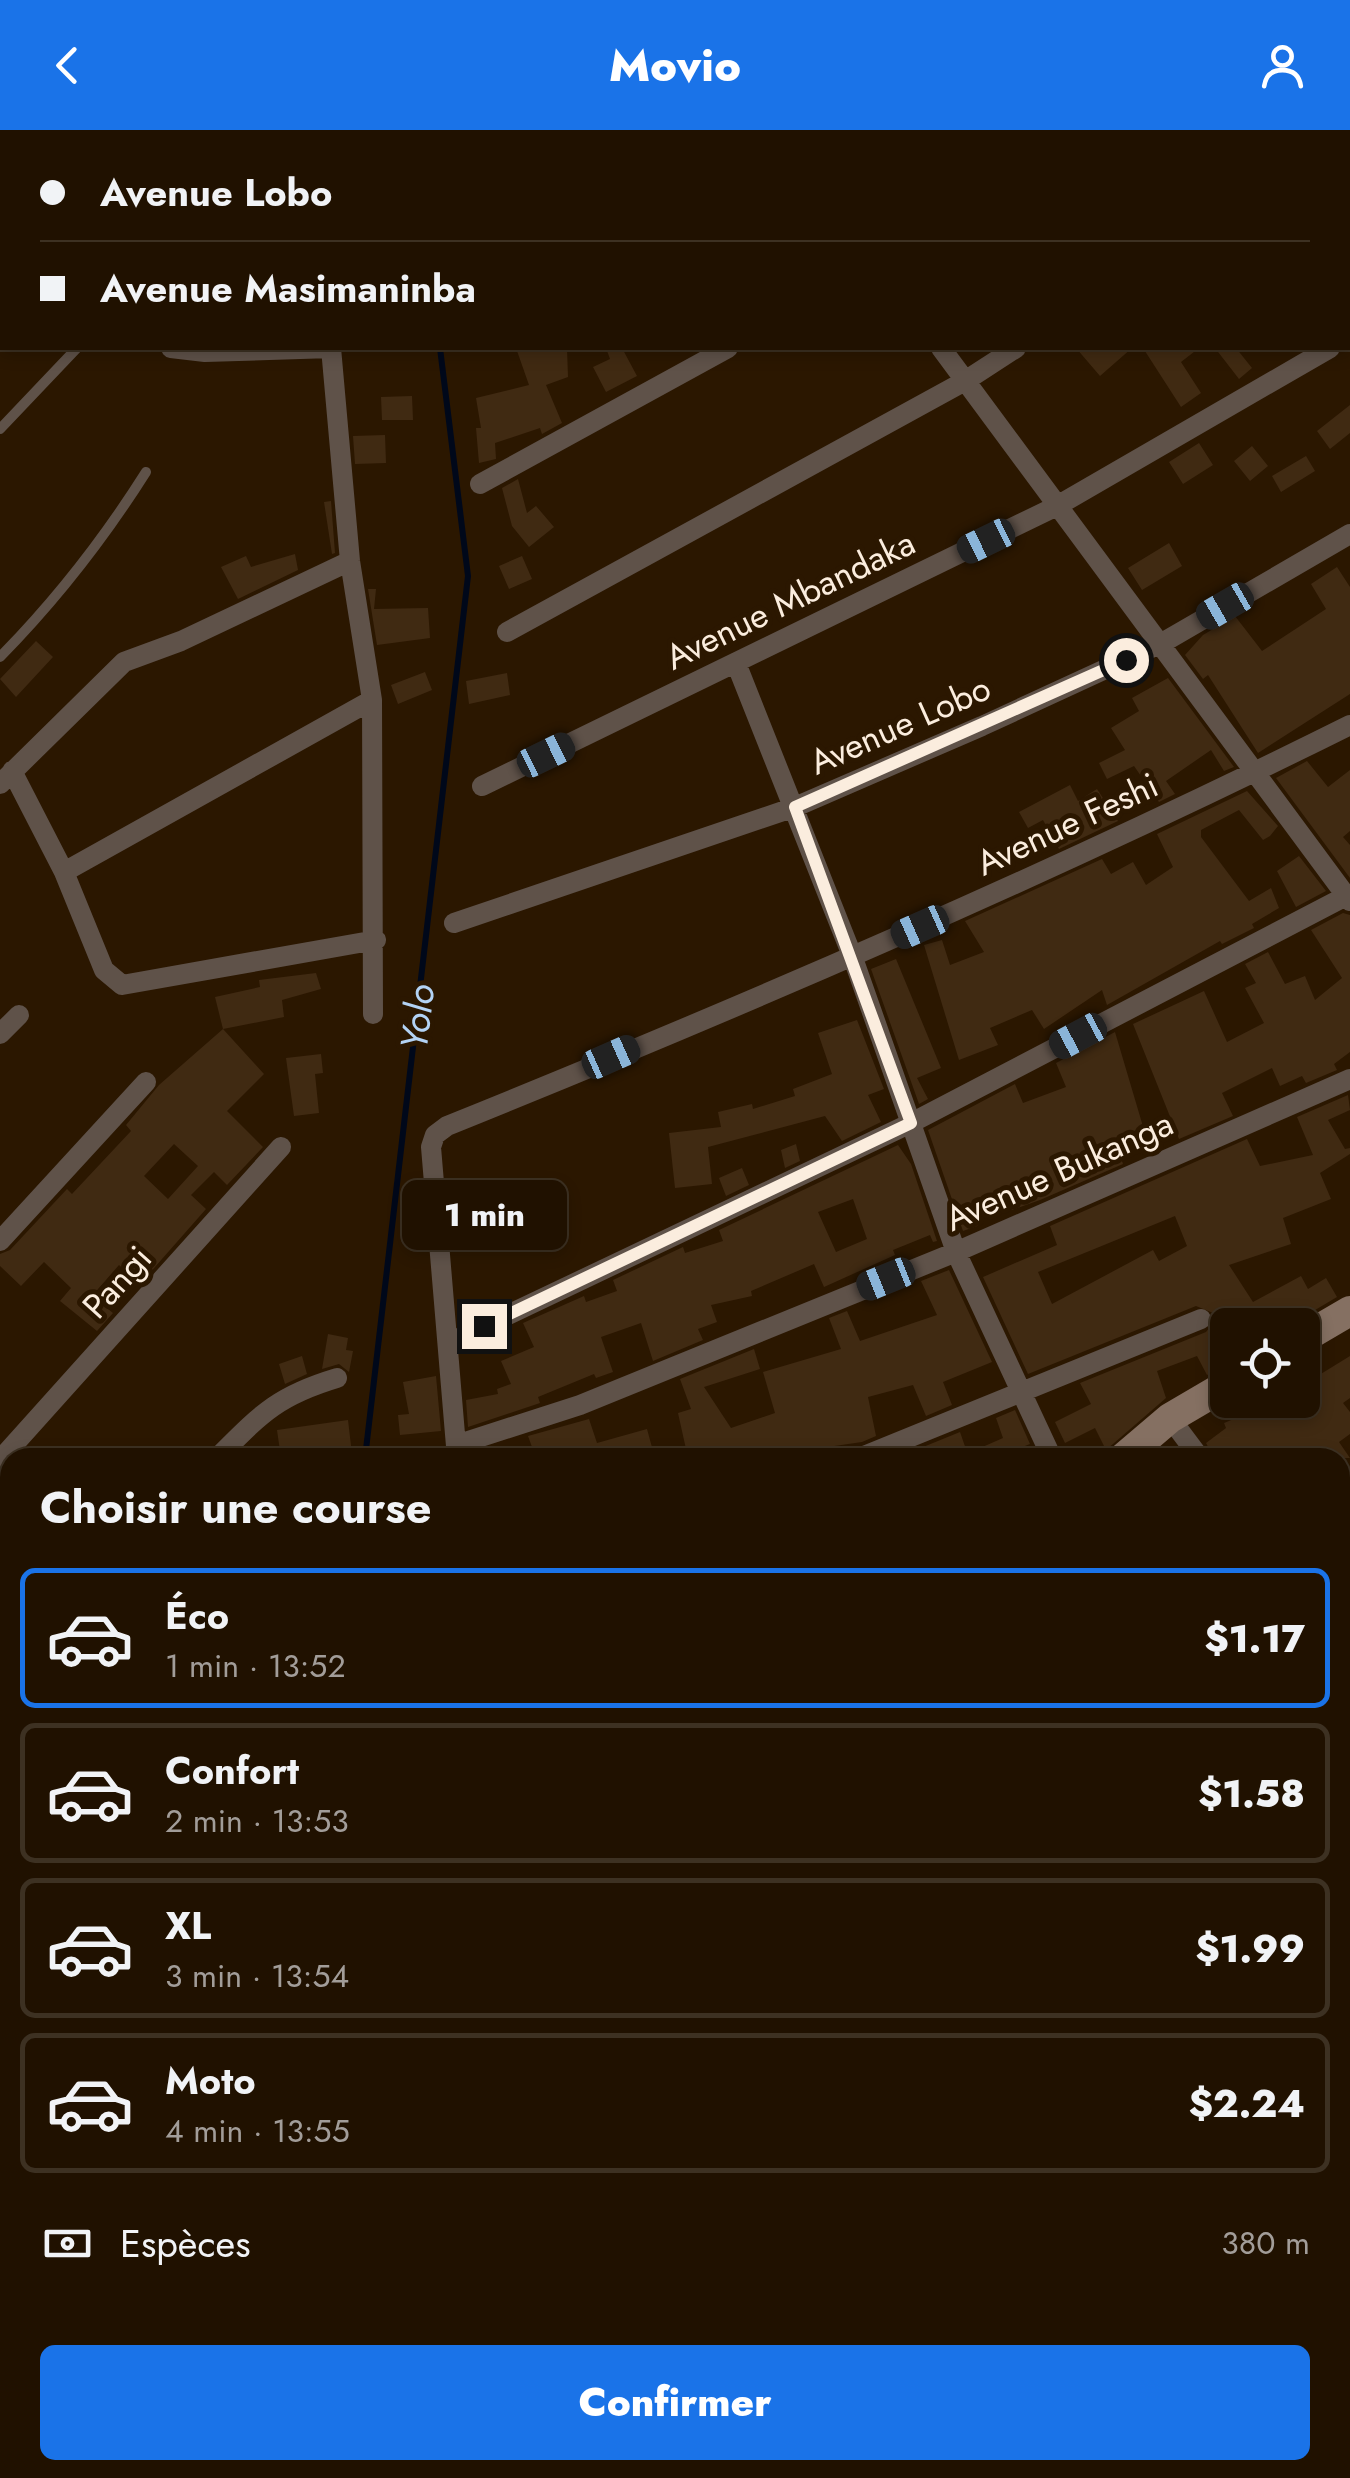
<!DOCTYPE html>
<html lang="fr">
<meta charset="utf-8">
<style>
body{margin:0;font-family:Jost,sans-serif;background:#2d1f0f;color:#f1f3f6;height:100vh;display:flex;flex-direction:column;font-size:38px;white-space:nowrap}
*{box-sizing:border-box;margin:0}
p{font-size:32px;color:#a29d99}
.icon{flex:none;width:55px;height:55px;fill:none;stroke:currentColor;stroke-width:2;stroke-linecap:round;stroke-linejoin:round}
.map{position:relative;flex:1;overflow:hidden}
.details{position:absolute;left:0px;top:1318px;width:1350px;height:1032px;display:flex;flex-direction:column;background:#201100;border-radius:30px 30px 0 0;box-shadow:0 5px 15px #0003,0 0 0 2px #3d3122}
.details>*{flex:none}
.top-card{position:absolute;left:0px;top:0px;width:1350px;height:220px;box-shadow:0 5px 15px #0003,0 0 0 2px #3d3122;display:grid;align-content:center;height:220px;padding:0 40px;background:#201100}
.controls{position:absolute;left:1210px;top:1178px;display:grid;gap:20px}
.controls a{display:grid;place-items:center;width:110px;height:110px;border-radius:15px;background:#201100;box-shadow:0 5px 15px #0003,0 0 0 2px #3d3122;font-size:50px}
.end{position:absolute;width:45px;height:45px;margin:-22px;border:12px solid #fbedde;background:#111;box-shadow:0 0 0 5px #111}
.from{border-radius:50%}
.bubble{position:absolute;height:70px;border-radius:15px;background:#201100;box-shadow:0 5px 15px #0003,0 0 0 2px #3d3122;font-size:32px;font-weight:800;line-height:70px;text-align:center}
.car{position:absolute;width:30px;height:60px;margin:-30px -15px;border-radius:12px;box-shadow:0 0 8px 2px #0007;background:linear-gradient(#222 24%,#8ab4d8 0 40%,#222 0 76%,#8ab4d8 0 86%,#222 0)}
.top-card b{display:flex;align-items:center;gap:35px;height:95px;font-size:38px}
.top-card b+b{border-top:2px solid #3d3122}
.top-card i{width:25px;height:25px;background:#f1f3f6}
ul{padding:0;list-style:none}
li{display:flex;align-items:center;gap:30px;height:140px;margin:0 20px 15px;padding:0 20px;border:5px solid #3d3122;border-radius:15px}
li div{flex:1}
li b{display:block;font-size:38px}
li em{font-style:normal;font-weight:800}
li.active{border-color:#1a73e8}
li>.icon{width:90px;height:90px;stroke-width:1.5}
h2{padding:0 40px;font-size:45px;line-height:120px}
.pay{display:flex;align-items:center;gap:25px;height:110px;padding:0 40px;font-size:38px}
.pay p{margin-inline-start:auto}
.primary-button{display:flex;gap:20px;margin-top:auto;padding:20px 40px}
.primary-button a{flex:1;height:115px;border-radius:15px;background:#1a73e8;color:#fff;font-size:40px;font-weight:800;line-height:115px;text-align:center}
header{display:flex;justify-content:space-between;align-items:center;height:130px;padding:0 40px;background:#1a73e8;color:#fff;font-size:45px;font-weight:800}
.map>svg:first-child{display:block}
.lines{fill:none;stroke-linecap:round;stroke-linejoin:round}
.stream{stroke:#00081a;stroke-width:6}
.building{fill:#402a12;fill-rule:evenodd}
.lane{stroke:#5f5249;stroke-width:10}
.street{stroke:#5f5249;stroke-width:20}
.secondary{stroke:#857062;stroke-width:30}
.route{stroke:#fbedde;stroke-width:12}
.labels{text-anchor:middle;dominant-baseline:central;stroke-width:10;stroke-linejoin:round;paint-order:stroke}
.street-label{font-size:35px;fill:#fbedde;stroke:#2b1700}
.water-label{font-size:38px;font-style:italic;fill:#b3d3f5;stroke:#2b1700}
</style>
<header><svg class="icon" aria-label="back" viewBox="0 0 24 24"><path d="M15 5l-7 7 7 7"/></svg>Movio<svg class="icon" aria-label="person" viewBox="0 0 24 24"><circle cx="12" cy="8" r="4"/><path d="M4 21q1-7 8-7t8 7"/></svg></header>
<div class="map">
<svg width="1350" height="2348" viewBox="0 0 1350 2348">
<rect width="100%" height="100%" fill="#2b1700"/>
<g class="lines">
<path class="stream" d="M412,0V2
M365,1328L468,446L440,218
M327,2340L329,2348"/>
</g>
<path class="building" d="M516,218H567L568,247L546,255L562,293L542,304L540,298L495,313L496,329L479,333L476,298H481L476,268L529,255Z
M606,218H622L637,246L606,262L593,237L610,229Z
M1076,218H1132L1100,246Z
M1143,218H1199L1181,232L1201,263L1181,277Z
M1215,218H1236L1252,238L1239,249Z
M412,266L413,290H382L381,267Z
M1350,275V303L1330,319L1317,301Z
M385,305L386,333L355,334L353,306Z
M1199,313L1213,335L1183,354L1169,332Z
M1252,316L1268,336L1250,351L1234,331Z
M1306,326L1315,341L1281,362L1272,346Z
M518,349L527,383L536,376L554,397L529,417L512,396L502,358Z
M331,371L335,423L332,424L324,372Z
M1169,413L1182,436L1142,460L1128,438Z
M295,424L298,440L238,469L221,437L246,426L251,437Z
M522,426L532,449L509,459L499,436Z
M1337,437L1350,457V564L1258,623L1208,545L1203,549L1185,525L1203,505L1235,486L1262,521L1326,479L1311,454Z
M368,459H376L374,479L428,478L430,508L377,515Z
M36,511L53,527L16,567L0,549Z
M425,542L432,560L398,574L391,555Z
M507,543L510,565L469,574L466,551Z
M1168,548L1234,637L1224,641L1211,620L1166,651L1175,664L1159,672L1134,636L1107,649L1099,633L1125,620L1111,598L1139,581L1132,568Z
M1307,631L1328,657L1350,640V701L1343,707L1350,715V748L1276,648Z
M1070,655L1078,671L1097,659L1118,691L1059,719L1043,690L1028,698L1019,682Z
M1247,661L1278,696L1270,706L1263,710L1239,680L1201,700V707L1249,771L1271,758L1279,778L1252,794L1254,798L1222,814L1220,811L1107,875L1102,860L1044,899L1032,880L990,898L998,915L959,930L924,815L942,810L950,835L984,822L965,791L1102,729L1111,744L1133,732L1146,755L1173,737L1157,704Z
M1299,726L1326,761L1296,777L1277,741Z
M1343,783L1350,785V922L1334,934L1337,940L1306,953L1302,946L1280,956L1272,938L1222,963L1233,986L1179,1009L1133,894L1204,861L1227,912L1264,893L1245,858L1256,853L1245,834L1268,822L1285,854L1305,846L1315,870L1342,848L1311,800Z
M896,829L941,938L917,948L928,969L919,974L871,839Z
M316,843L321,859L282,870L284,887L223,899L264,944L227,981L263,1017L227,1055L214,1042L191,1065L206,1079L140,1154L119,1135L92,1166L113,1183L97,1201L60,1171L71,1158L44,1132L21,1156L0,1136V1124L10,1120L67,1059L72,1064L131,1001L126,995L159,955L223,899L215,867L260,857L259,850ZM174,1014L198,1036L168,1069L144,1046Z
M857,890L884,959L868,965L881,992L842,1011L825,986L708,1017L712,1054L675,1058L669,1003L721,997L718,982L752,974L753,979L795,966L793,959L832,944L818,903Z
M1115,902L1147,1010L1118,1019L1123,1034L1040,1070L1012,1080L1008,1069L976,1081L980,1095L963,1101L928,1000L1015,954L1023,973L1066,957L1056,933Z
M321,924L323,943L315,944L319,983L294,986L286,928Z
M1348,965L1350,980L1328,990L1345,1019L1350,1018V1024L1320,1043L1331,1069L1283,1088L1291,1114L1229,1135L1253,1172L1301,1146L1308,1159L1326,1148L1337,1167L1290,1195H1228V1235L1207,1245L1197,1226L1157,1241L1166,1268L1106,1320L1095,1298L1065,1313L1055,1292L1091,1274L1080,1253L1206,1202L1214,1192L1213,1183L1196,1176L1028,1244L983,1147L1057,1115L1050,1096L1247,1009L1260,1036L1313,1025L1297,987ZM1175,1086L1187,1116L1159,1131L1153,1120L1052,1174L1038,1142Z
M796,1014L800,1031L785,1038L781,1020Z
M898,1015L911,1034L937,1111L933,1112L930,1105L893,1120L895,1125L824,1157L814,1134L751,1161L752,1166L711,1175L717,1192L698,1199L703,1210L653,1231L641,1193L601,1207L613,1242L596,1248L594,1244L538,1267L540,1273L468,1297L466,1270L498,1264L497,1259L511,1254L501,1231L534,1217L523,1193L584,1166L586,1172L617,1161L613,1150L683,1117L685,1123L723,1111L719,1100ZM853,1069L867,1109L836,1122L818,1082Z
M742,1038L749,1055L726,1066L719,1048Z
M949,1140L992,1232L943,1252L952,1275L926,1286L913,1255L868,1267L876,1306L862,1312L807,1320L810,1328H688L678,1283L691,1279L680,1249L754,1219L760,1239L704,1257L731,1298L775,1283L763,1242L841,1219L829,1188L847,1181L860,1211L937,1185L921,1151Z
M328,1204L348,1208L346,1220L353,1221L349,1242L339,1234L322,1239Z
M302,1226L307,1244L285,1254L279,1234Z
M1350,1226V1268L1343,1273L1350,1282V1304L1339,1312L1350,1328H1214L1206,1313L1226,1298L1224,1293L1280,1270L1287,1276L1302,1270L1318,1260L1311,1250Z
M436,1246L441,1301L400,1305L398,1285L409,1284L403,1252Z
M1015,1280L1030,1314L995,1328H973L971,1322L1003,1308L996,1288Z
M589,1289L597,1313L647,1299L653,1321L630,1328H536L528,1306Z
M348,1290L352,1324L281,1328L277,1300Z
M960,1302L969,1328H901V1326Z"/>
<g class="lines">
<path class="lane" d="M125,2L126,0
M0,299L77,218
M0,527C57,469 103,410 146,342"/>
<path class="street" d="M343,0L350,2
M792,0L793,2
M71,2L73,0
M467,2L473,0
M826,2L831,0
M1111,2L1115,0
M1348,9L1350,8
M0,78L2,76
M1348,207L1350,206
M171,218L205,222L331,218
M331,218L350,431L372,570L373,884
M941,218L1350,771
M480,354L728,218
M507,502L965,251L1016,218
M736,533L853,828L956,1122L1052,1328
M12,641L64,742L104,840L122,855L376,810
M0,654L124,532L181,511L350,431
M482,656L1057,376L1330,218
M64,742L372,570
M454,793L795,677L982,596L1162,513L1350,404
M0,904L19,885
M0,1111L146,952
M449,1213L911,993L1350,764
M1170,1288L1200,1328
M456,1315L580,1275L956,1122L1350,949
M217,1328C261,1284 277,1266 337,1248
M457,1328L431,1017L435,1005L447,996C752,873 1055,742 1350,595
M859,1328L1201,1189
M0,1330L281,1017
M1340,1513L1350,1526
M0,1549L10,1538
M0,1641L10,1667
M1340,1781L1350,1793
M0,1801L10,1790
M1340,1838L1350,1831
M1340,2090L1350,2103
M0,2143L10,2140
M0,2190L10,2223
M0,2337L10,2327
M42,2340L44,2348
M118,2340L121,2348
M445,2340L449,2348
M665,2340L669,2348
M852,2340L857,2348
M1084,2340L1090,2348
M1274,2340L1280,2348"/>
<path class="secondary" d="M1302,1209L1350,1181
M1123,1328L1170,1288L1228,1254
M0,1988L10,1984"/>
</g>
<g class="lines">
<path class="route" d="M484,1196L911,993L795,677L1126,530"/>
</g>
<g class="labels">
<g class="street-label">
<text transform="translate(790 470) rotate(-26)">Avenue Mbandaka</text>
<text transform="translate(900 595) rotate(-24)">Avenue Lobo</text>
<text transform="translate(1067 694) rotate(-25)">Avenue Feshi</text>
<text transform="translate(1059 1041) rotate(-24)">Avenue Bukanga</text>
<text transform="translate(117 1152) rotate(-48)">Pangi</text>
</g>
<g class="water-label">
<text transform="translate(417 887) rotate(-83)">Yolo</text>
</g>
</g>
</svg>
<div class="controls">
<a><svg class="icon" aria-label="locate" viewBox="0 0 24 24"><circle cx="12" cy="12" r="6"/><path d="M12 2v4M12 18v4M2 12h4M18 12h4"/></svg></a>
</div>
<i class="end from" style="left:1126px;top:530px"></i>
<i class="end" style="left:484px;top:1196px"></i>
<div class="bubble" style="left:402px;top:1050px;width:165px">1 min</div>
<i class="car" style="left:986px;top:411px;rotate:244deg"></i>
<i class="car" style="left:1225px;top:476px;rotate:240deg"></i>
<i class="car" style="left:546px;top:625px;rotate:64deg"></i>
<i class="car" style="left:920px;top:797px;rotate:246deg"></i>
<i class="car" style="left:1078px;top:906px;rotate:242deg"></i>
<i class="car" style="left:611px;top:927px;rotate:66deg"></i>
<i class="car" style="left:886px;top:1149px;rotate:248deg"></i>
<div class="top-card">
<b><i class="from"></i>Avenue Lobo</b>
<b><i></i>Avenue Masimaninba</b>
</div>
<section class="details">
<h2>Choisir une course</h2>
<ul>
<li class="active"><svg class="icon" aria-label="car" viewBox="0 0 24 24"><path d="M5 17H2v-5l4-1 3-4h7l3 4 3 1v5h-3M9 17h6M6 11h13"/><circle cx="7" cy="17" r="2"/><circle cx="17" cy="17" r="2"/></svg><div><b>Éco</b><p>1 min · 13:52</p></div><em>$1.17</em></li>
<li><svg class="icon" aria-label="car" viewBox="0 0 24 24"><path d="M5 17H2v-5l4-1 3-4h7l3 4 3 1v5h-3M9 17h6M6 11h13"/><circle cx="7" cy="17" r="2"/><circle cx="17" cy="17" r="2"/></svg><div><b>Confort</b><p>2 min · 13:53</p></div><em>$1.58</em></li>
<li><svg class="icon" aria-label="car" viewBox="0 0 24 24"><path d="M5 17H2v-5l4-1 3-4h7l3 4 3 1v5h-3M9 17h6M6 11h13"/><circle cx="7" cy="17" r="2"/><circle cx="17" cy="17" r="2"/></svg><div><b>XL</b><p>3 min · 13:54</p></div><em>$1.99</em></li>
<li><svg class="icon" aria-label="car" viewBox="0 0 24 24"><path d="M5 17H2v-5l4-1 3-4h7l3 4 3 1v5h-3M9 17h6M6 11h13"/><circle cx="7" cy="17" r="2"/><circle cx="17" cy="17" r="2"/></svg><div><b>Moto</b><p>4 min · 13:55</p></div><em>$2.24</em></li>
</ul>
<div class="pay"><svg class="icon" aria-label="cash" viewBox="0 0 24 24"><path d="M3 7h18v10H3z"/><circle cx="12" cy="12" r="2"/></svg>Espèces<p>380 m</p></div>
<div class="primary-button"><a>Confirmer</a></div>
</section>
</div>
